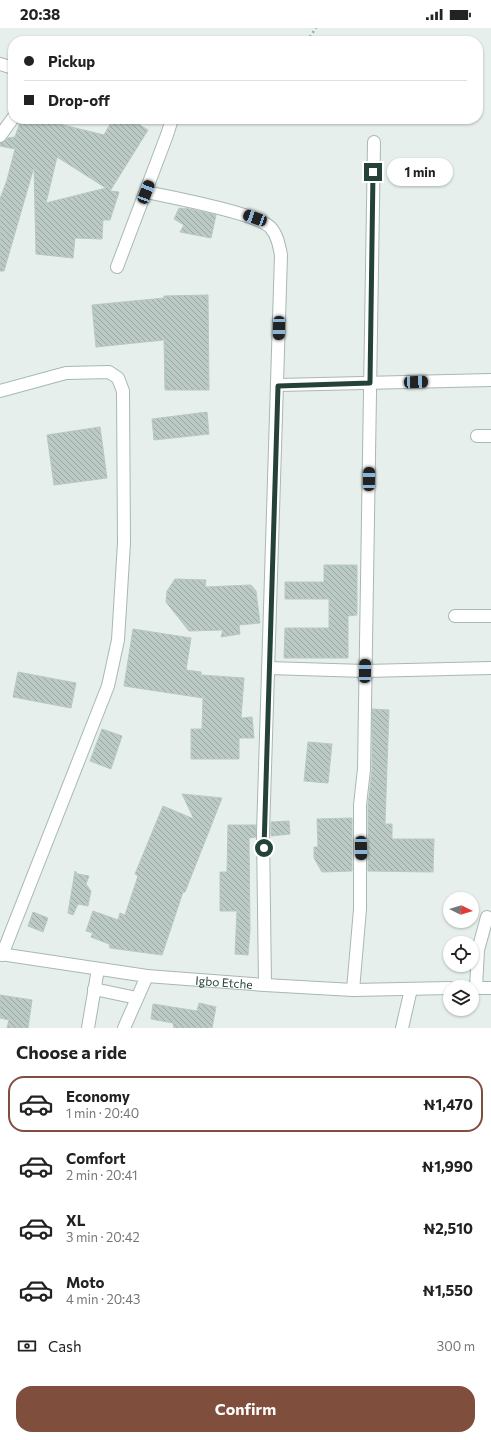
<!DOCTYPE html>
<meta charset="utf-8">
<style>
body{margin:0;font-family:Commissioner,sans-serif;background:#f6f6f6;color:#222;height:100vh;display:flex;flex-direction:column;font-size:15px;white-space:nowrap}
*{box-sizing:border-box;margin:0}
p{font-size:13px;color:#767676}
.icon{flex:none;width:22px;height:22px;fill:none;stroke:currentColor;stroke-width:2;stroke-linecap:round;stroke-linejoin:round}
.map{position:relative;height:1000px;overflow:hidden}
.details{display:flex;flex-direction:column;background:#fff;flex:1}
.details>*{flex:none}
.top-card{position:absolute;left:8px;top:8px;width:475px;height:88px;border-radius:16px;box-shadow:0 1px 3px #0004;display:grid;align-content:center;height:88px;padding:0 16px;background:#fff}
.needle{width:26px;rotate:95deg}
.fabs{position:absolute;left:443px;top:864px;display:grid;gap:8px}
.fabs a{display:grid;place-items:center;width:36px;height:36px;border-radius:50%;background:#fff;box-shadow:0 1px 3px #0004;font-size:20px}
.end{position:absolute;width:18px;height:18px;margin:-9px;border:5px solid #24423a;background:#fff;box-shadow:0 0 0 2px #fff}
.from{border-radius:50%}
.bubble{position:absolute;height:28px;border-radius:14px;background:#fff;box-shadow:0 1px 3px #0004;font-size:13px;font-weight:700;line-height:28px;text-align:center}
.car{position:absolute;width:12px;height:24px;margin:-12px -6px;border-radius:5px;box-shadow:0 0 3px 1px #0007;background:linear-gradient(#222 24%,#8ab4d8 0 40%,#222 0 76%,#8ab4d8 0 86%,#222 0)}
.top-card b{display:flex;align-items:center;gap:14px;height:38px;font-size:15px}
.top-card b+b{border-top:1px solid #e0e0e0}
.top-card i{width:10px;height:10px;background:#222}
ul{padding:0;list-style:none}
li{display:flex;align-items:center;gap:12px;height:56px;margin:0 8px 6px;padding:0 8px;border:2px solid transparent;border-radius:16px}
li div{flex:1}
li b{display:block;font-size:15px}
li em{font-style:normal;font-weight:700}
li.current{border-color:#804e3d}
li>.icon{width:36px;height:36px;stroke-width:1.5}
h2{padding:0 16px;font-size:18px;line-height:48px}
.pay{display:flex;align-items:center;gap:10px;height:44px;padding:0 16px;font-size:15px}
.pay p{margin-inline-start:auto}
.action{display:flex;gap:8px;margin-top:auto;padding:8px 16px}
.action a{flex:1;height:46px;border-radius:16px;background:#804e3d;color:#fff;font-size:16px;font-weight:700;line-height:46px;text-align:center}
.status{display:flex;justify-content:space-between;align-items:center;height:28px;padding:0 20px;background:#fff;direction:ltr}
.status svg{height:11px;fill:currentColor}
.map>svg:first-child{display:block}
.building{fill:url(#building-back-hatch);stroke:#b8c9c2;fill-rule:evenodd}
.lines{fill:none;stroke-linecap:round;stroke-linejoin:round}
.minor-casing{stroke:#a8b8b2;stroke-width:14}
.path{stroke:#86b3a5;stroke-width:2.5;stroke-dasharray:2 3;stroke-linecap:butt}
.minor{stroke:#fff;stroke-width:12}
.route{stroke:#24423a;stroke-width:5}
.labels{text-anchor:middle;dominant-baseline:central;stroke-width:3;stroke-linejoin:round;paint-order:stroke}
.street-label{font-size:12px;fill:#24423a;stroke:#f7fbf9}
</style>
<div class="status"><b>20:38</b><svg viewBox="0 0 49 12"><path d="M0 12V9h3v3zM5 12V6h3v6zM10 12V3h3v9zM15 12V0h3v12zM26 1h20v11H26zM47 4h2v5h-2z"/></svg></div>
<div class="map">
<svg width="491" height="1000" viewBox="0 0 491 1000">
<defs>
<pattern id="building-back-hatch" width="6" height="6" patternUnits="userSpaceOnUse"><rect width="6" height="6" fill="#bbcac4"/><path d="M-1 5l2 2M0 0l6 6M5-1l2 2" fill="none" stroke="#98a6a0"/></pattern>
</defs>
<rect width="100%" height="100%" fill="#e6efeb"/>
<path class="building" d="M21,91H39L104,107L113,91H130L148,102L110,163L119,164L110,192H103L102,211L75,210L73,230L36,226L34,139L4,243H0V171L7,152L15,121L0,118V115L8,110L15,109ZM57,129L106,160L46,175Z
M179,180L185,181V180L216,187L211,210L180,204L184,197L174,191Z
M208,267L209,362H165L164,312L96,319L92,277L164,270V268Z
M207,384L209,406L154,412L152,391Z
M100,399L107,450L54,457L47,407Z
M324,537H357V587L348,588V630H284L285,600H329V571H285V554H324Z
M175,551L206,552L205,559L251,557L256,563L260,595L239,597L240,606L221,609L223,602L189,603L166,574L167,563Z
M133,601L191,610L186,642L201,644V647L244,650L241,690L252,689L254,710H239V731H191V701H202L203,670L124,658Z
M18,644L76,655L71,680L13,669Z
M372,681L389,682L385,796H392V811H434L433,844L368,843V777L372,741Z
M102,701L122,708L111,741L90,733Z
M308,714L332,716L328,755L304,753Z
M182,766L222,770L185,864H183L162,927L110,920L109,916L91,909L93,905L86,903L93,883L118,892L120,885L125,887L138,848L135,846L163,778L194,791Z
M352,790V843L322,844L314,830V819H318L317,791Z
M289,793L290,806L271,808V794Z
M228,797H256V809L249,810L250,902L248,927L235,926L237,883H220V844H227Z
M75,843L78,846L89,848L86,856L91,863L88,878L78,876L73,887L68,885Z
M33,884L48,890L43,904L28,898Z
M0,967L32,972L28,1000H7L9,992L0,990Z
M199,975L216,979L212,1000H174L173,995L151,991L153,976L197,983Z"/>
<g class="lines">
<g class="minor-casing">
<g id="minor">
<path d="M0,36L13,40"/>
<path d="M0,108L13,90"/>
<path d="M146,164C169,169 256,185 270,199C277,206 279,217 281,227L263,805L265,957"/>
<path d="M117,239L167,107L172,91"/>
<path d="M278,357L491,352"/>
<path d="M0,363L66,345L109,344L118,350L123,363L124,515L118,612L108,658L2,927"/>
<path d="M477,408H491"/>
<path d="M455,588H491"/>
<path d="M268,640L365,643L491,640"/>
<path id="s1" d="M0,926L147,948L265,957L353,962L450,960"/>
<path d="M472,960H491"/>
<path d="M476,960L478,922L487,889"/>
<path d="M94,961L137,970"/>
<path d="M353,962L360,881V777L364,741L374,114"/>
<path d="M88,1000L98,941"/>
<path d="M124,1000L147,948"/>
<path d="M402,1000L411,961"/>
</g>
</g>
<path class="path" d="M307,13L316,0"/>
<use href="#minor" class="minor"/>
</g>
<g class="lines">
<path class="route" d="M264,820L278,358L370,355L373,144"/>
</g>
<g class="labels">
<g class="street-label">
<text stroke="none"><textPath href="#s1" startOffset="226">Igbo Etche</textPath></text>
</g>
</g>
</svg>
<div class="fabs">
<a><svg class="needle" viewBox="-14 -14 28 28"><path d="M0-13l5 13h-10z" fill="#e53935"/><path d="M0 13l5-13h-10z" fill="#767676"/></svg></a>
<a><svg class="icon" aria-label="locate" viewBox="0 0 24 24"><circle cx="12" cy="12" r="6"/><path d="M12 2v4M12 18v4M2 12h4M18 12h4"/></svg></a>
<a><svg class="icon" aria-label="layers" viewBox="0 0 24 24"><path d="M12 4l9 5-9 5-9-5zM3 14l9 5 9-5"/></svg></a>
</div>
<i class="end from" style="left:264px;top:820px"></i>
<i class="end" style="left:373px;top:144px"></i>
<div class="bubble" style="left:387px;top:130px;width:66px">1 min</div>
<i class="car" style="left:146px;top:164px;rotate:21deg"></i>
<i class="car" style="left:255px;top:190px;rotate:290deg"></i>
<i class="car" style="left:279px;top:300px;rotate:181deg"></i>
<i class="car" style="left:416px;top:354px;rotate:88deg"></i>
<i class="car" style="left:369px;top:451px;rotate:1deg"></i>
<i class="car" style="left:365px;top:643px;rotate:1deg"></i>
<i class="car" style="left:361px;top:820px;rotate:179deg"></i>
<div class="top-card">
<b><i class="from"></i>Pickup</b>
<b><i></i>Drop-off</b>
</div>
</div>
<section class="details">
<h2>Choose a ride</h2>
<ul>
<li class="current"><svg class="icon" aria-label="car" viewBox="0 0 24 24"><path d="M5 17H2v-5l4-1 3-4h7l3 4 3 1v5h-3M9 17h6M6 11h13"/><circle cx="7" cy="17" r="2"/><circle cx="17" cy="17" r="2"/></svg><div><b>Economy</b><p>1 min · 20:40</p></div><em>₦1,470</em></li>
<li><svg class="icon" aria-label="car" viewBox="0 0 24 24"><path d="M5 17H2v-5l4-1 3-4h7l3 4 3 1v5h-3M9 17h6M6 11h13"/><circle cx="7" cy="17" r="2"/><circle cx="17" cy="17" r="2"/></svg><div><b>Comfort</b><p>2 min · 20:41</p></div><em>₦1,990</em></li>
<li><svg class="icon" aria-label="car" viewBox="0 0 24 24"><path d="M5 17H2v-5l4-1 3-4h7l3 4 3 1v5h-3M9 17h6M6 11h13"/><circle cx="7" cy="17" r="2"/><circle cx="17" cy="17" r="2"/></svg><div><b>XL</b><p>3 min · 20:42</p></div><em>₦2,510</em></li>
<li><svg class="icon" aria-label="car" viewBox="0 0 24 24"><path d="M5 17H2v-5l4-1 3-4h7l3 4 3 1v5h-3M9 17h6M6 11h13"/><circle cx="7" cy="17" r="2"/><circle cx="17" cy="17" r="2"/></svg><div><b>Moto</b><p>4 min · 20:43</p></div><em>₦1,550</em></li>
</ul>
<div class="pay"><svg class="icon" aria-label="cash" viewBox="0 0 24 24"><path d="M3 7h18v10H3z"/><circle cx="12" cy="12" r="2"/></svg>Cash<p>300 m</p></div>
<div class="action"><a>Confirm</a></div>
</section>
